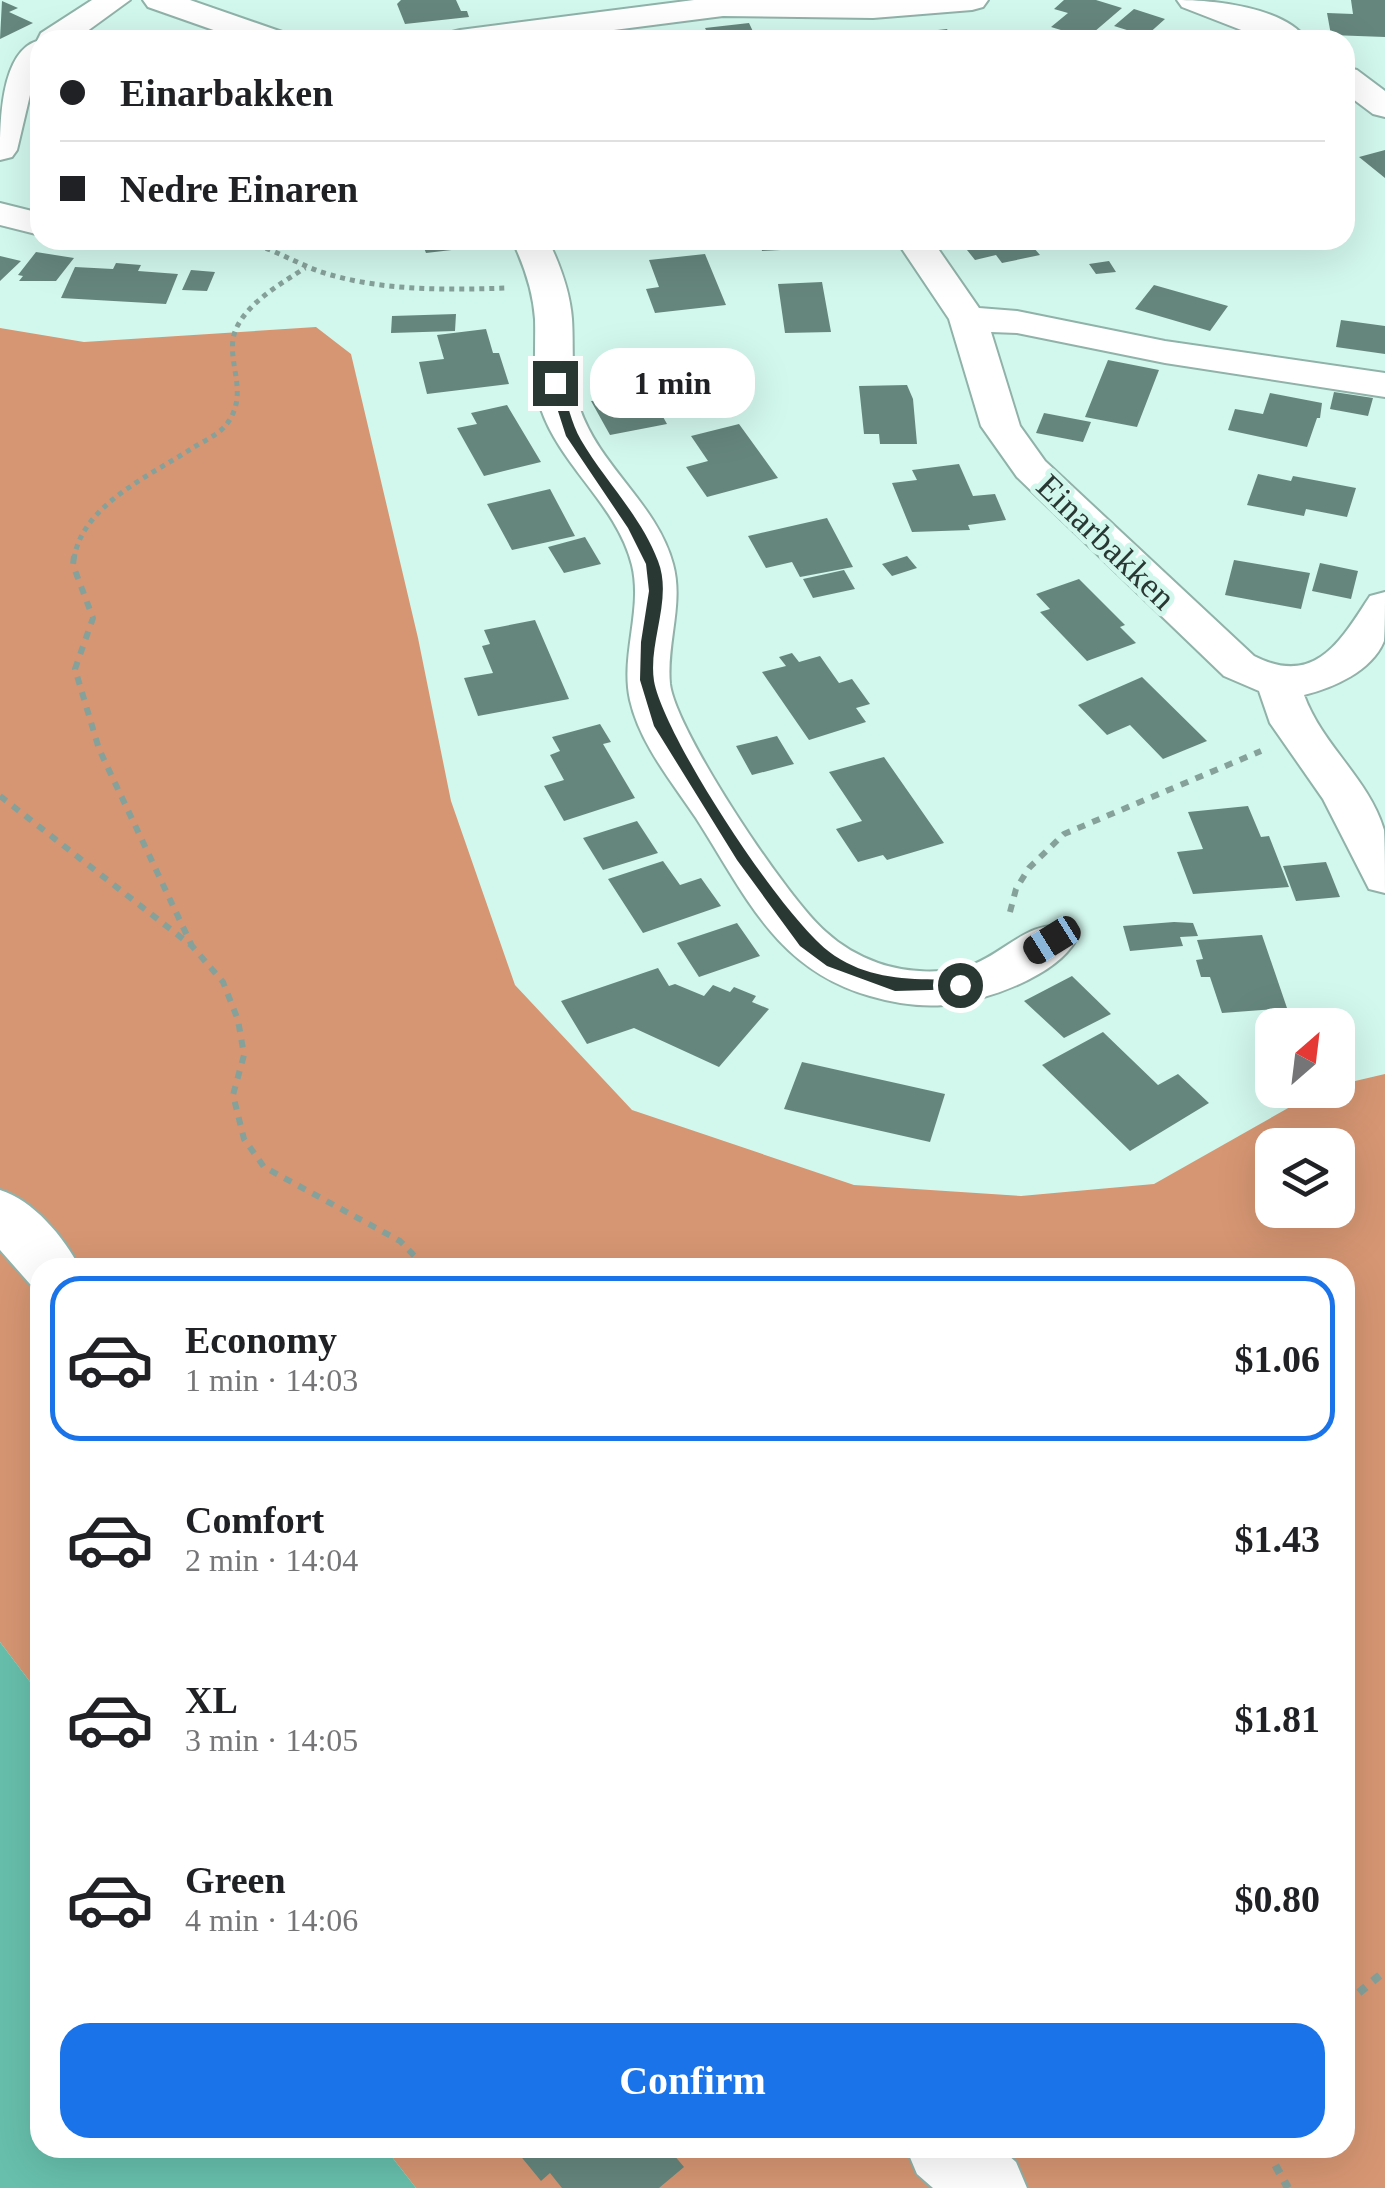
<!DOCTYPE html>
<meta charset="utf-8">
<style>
body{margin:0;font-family:Georgia,serif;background:#f6f6f6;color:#202124;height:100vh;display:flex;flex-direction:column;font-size:38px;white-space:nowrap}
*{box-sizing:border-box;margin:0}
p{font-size:32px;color:#757577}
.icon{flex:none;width:55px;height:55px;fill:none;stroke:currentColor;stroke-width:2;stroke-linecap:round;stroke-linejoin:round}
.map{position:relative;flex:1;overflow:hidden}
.sheet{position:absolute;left:30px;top:1258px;width:1325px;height:900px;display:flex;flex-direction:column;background:#fff;border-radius:30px;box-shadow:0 10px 40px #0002}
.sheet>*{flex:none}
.guide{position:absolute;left:30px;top:30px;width:1325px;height:220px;border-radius:30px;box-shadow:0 10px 40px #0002;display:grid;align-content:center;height:220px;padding:0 30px;background:#fff}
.needle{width:65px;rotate:28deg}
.controls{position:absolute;left:1255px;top:1008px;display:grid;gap:20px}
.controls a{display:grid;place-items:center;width:100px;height:100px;border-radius:20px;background:#fff;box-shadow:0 10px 40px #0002;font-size:50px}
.end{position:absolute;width:45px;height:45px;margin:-22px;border:12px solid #2a3834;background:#fff;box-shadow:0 0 0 5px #fff}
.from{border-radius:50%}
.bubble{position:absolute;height:70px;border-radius:30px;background:#fff;box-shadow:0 10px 40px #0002;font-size:32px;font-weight:600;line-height:70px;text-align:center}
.car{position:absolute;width:30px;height:60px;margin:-30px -15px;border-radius:12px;box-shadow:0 0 8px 2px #0007;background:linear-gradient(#222 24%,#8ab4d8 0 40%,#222 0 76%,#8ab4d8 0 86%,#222 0)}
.guide b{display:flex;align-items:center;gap:35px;height:95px;font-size:38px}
.guide b+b{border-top:2px solid #e0e0e0}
.guide i{width:25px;height:25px;background:#202124}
ul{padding:18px 0 0;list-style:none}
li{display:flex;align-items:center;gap:30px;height:165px;margin:0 20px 15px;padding:0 10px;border:5px solid transparent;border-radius:30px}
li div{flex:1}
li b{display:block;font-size:38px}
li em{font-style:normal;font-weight:600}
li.on{border-color:#1a73e8}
li>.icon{width:90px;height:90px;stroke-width:1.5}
.primary-button{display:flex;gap:20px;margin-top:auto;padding:20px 30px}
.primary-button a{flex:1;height:115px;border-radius:30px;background:#1a73e8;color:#fff;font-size:40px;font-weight:600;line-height:115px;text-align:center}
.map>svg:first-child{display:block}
.forest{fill:#d69673;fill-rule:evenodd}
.water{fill:#67bfac}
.building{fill:#65867d}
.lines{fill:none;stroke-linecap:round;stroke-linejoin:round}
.minor-casing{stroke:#90b2a9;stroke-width:4}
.major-casing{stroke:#90b2a9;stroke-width:4}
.path-far2{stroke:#86a19a;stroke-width:5;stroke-dasharray:5 5;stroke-linecap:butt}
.path-far1{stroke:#86a19a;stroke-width:6;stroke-dasharray:8 8;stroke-linecap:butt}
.path{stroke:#86a19a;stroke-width:8;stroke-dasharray:9 9;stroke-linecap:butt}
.minor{fill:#fff;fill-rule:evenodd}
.major{fill:#fff;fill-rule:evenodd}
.route{fill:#2a3834}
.labels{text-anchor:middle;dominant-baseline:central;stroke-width:10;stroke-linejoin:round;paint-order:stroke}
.street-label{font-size:35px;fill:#2a3834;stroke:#d2f7ed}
</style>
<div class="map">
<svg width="1385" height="2188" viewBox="0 0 1385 2188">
<rect width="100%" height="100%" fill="#d2f7ed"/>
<path class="forest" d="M316,327L351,354L418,638L451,801L515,985L632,1110L854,1185L1021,1196L1154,1184L1320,1090H1338V1085L1385,1074V2188H416L385,2148H1345V1268H40V1695L0,1642V328L84,342ZM1272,1145H1338V1210H1272Z"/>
<path class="water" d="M0,1642L40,1695V2148H385L416,2188H0Z"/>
<path class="building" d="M401,0H456L461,11H467L469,17L405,24L397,4Z
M1064,0H1096L1122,8L1087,38L1051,27L1068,13L1054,9Z
M1351,0H1385V37L1331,35L1327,13L1353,14Z
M2,1L18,8L9,12L33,23L0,39Z
M1134,9L1165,19L1146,36L1114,26Z
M749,23L757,40H711L705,28Z
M947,29L953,40H904L901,34Z
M180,31L178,40H146L147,32Z
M1385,150V178L1359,157Z
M402,240H467L469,248L426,253L424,248L404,250Z
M760,240H797L799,249L762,251Z
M959,240H1027L1040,255L1002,263L996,255L975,260Z
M36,252L74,258L56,281H19L23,276L18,275Z
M705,254L726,305L655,313L646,289L659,287L649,260Z
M0,256L21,261L0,281Z
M1109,261L1116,272L1096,274L1089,264Z
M116,263L141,265L138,271L178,274L166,304L61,298L75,267L113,269Z
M191,270L215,272L207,291L182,290Z
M822,282L831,332L785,333L778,284Z
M1154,285L1228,306L1210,331L1135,309Z
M456,314L455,331L391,333L392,316Z
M1341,320L1385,326V354L1336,347Z
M486,329L493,353H499L509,384L427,394L419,362L444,359L437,335Z
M700,350L704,399L648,401L642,366H659L658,351Z
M1108,360L1159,370L1137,427L1085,417Z
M907,385L913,399L917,444H880L879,434H864L859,386Z
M1334,392L1373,398L1368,416L1330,409Z
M1270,393L1322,403L1320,418H1317L1307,447L1228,430L1235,409L1263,414Z
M634,399L644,416L662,415L667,424L610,435L591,401Z
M507,405L541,462L484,476L457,428L477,424L471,413Z
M1044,413L1091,422L1083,442L1036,433Z
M739,424L778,478L707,497L686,467L708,461L691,436Z
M959,464L973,496L995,494L1006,520L968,525L970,530L912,532L892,483L917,480L912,470Z
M1258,474L1291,481L1293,476L1356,488L1347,517L1306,509L1304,516L1247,505Z
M550,489L575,536L512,550L487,504Z
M827,518L853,567L800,577L792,562L766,568L748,536Z
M585,537L601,564L564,573L548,547Z
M907,556L917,568L892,576L882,564Z
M1234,560L1310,573L1301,609L1225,595Z
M1320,563L1358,571L1351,599L1312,591Z
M844,570L855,589L813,598L803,579Z
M1079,579L1125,625L1120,627L1136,643L1087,661L1040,612L1050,609L1036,594Z
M535,620L569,699L478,716L464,678L493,673L482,646L490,644L484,630Z
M792,653L799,662L820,656L839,683L852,679L870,704L856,708L866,722L809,740L762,672L786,666L779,657Z
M1142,677L1207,741L1163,759L1130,725L1107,735L1078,705Z
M600,724L611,742L603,744L635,798L564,821L544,786L564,780L550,755L560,751L552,737Z
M777,736L794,764L752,775L736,746Z
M884,757L944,843L887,860L883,855L858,862L836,829L862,821L829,772Z
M1248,806L1261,837L1269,836L1289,887L1193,894L1177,852L1203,849L1188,812Z
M637,821L658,853L603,870L583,838Z
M663,861L680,885L701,878L721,906L643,933L608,879Z
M1326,862L1340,897L1296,901L1283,866Z
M1174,922L1193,923L1198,936L1180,937L1183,946L1130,951L1123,926Z
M737,923L760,956L699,977L677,943Z
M1262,935L1287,1008L1222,1013L1210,977H1201L1196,960L1203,959L1197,940Z
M658,968L669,986L675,984L704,996L713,985L730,992L734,987L756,996L752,1002L769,1009L719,1067L634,1028L587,1044L561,1001Z
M1072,976L1111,1014L1064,1038L1024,1001Z
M1103,1032L1158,1085L1178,1074L1209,1103L1130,1151L1042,1065Z
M802,1062L945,1094L930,1142L784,1109Z
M514,2148H668L684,2167L659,2188H562L550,2173L541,2181Z"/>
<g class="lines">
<g class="minor-casing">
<path id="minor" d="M92,0H130L75,40H40V71L34,78L17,150L12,157L0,160C0,124 0,53 37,41L41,33Z
M143,0H190L285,33L289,40H242L148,7Z
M694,0H988L983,7L972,10L873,18L723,16L536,40H444L448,33L460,30Z
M1177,0C1213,0 1285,7 1307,40H1267L1182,7Z
M1345,67L1357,70L1385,91V117L1373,114L1345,93Z
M0,203L40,213V235L0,225Z
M512,240H548C560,265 570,291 572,319C574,349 570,380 580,409C600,467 657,504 673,564C684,604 666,644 670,684C676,732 788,900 826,932C841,946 859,956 878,963C906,973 946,975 974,964C1007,951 1032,917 1069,928L1076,940C1055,977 985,1001 944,1005C919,1007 894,1003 870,996C775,969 745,894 696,818C672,782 640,744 630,700C620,655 643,610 632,565C617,505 561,467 541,409C532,381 536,349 535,319C533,291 524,265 512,240Z
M896,240H932L979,308L1017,311L1165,341L1385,373V397L1165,363L1017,333L991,332L1020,426L1045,461L1254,656C1315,687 1340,642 1370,596L1385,592C1385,606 1385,628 1384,641C1372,671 1333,688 1304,695C1322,745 1369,779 1384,830C1385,848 1385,874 1385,893L1369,889L1323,799L1270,723L1259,691L1224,676L1017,477L981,426L949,319Z"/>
</g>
<g class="major-casing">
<path id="major" d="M0,1190C33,1200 64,1237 80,1268H40V1288L30,1284L0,1250Z
M906,2148H1000L1016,2162L1027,2188H933L917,2174Z"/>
</g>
<path class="path-far2" d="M237,240C270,245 298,266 331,275C388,291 448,290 507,288
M74,559C82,504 152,475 194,447C204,441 219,434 226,425C252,392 223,359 236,329C248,302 282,283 305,268"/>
<path class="path-far1" d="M74,556L73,565L93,618L75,669L99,749L192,946
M0,796L192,946L223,982L238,1020L244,1055L233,1095L244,1139L264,1167L400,1241L426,1268
M1010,912L1016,889L1029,868L1064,834L1261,751"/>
<path class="path" d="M1345,2004L1385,1971
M1272,2148L1273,2161L1288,2188"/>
<use href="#minor" class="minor"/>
<use href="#major" class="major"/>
</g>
<path class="route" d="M555,379L561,383C567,401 571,423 581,440C605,481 641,516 658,561C673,599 648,642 654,681C664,737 787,926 835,956C873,981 916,980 960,979L965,981V989L895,991L827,966L800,946L737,860L654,726L640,680L641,642L649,591L646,564L628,528L566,436L549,383Z"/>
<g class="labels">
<g class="street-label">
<text transform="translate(1106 542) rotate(44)">Einarbakken</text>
</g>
</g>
</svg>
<div class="controls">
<a><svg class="needle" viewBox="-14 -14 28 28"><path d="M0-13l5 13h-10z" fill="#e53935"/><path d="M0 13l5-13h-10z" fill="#757577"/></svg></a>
<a><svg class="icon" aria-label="layers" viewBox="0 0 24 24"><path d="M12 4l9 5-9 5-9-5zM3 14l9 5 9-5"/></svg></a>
</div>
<i class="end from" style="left:960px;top:985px"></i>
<i class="end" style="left:555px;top:383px"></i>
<div class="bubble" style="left:590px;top:348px;width:165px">1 min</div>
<i class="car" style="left:1052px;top:940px;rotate:238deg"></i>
<div class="guide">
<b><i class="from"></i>Einarbakken</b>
<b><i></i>Nedre Einaren</b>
</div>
<section class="sheet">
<ul>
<li class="on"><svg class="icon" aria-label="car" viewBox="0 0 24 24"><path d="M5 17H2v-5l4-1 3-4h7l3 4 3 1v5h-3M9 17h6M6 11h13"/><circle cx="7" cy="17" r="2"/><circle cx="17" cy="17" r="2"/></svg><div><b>Economy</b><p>1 min · 14:03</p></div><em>$1.06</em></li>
<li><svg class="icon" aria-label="car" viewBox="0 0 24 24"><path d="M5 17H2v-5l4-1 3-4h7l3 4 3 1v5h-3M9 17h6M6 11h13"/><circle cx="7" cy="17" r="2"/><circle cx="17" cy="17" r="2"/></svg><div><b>Comfort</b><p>2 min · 14:04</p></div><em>$1.43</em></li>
<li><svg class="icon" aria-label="car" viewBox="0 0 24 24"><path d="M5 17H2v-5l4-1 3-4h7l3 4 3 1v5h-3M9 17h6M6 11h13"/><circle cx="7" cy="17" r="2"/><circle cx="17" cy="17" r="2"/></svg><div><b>XL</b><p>3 min · 14:05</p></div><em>$1.81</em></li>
<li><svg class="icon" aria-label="car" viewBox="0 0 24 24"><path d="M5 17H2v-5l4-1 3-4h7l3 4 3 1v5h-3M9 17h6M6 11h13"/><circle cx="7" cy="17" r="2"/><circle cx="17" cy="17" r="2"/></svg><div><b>Green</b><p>4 min · 14:06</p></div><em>$0.80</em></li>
</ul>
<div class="primary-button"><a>Confirm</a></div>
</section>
</div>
